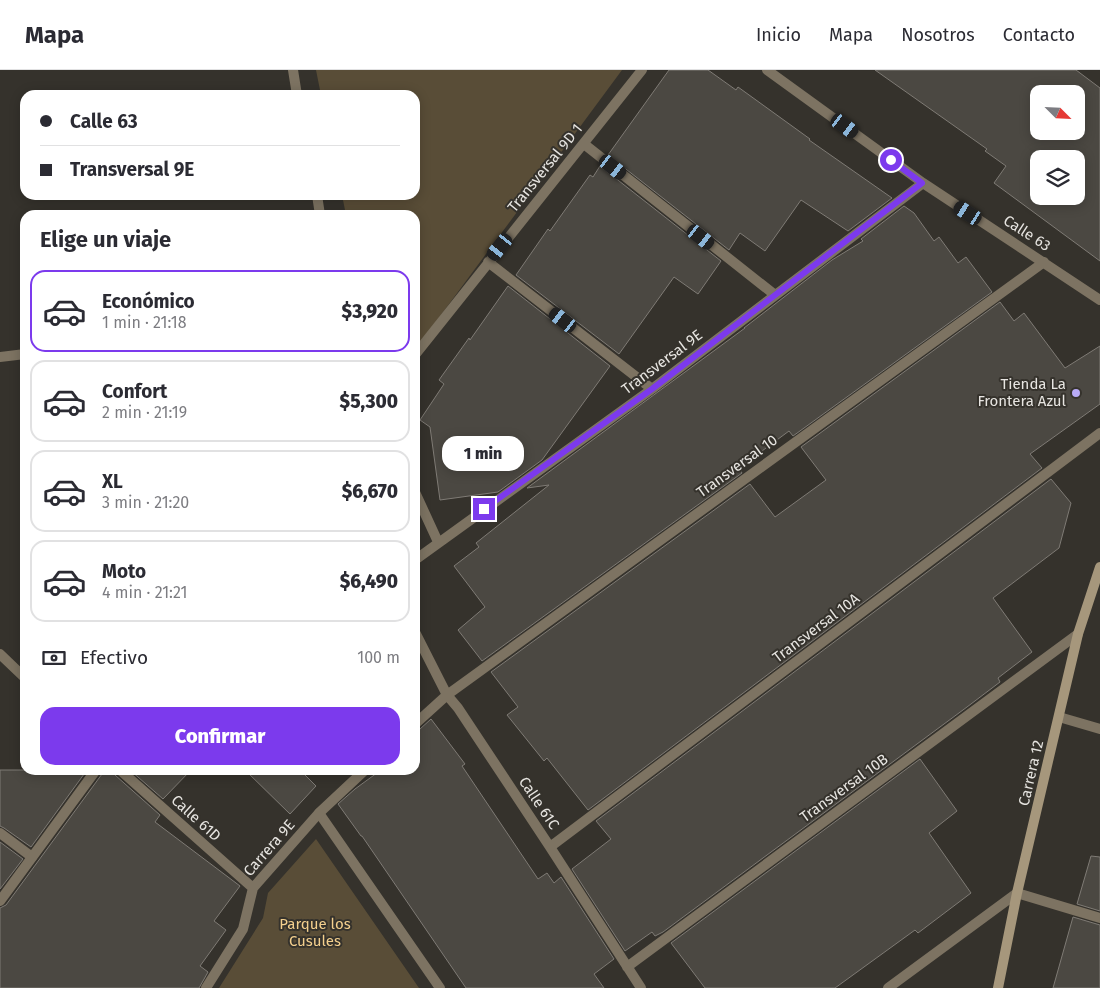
<!DOCTYPE html>
<html lang="es">
<meta charset="utf-8">
<style>
body{margin:0;font-family:"Fira Sans",sans-serif;background:#f7f7f7;color:#2b2b33;height:100vh;display:flex;flex-direction:column;font-size:19px;white-space:nowrap}
*{box-sizing:border-box;margin:0}
p{font-size:16px;color:#7c7c81}
.icon{flex:none;width:28px;height:28px;fill:none;stroke:currentColor;stroke-width:2;stroke-linecap:round;stroke-linejoin:round}
.map{position:relative;flex:1;overflow:hidden}
.details{position:absolute;left:20px;top:140px;width:400px;height:565px;display:flex;flex-direction:column;background:#fff;border-radius:15px;box-shadow:0 2px 12px #0003}
.details>*{flex:none}
.hud{position:absolute;left:20px;top:20px;width:400px;height:110px;border-radius:15px;box-shadow:0 2px 12px #0003;display:grid;align-content:center;height:110px;padding:0 20px;background:#fff}
.needle{width:32px;rotate:114deg}
.controls{position:absolute;left:1030px;top:15px;display:grid;gap:10px}
.controls a{display:grid;place-items:center;width:55px;height:55px;border-radius:10px;background:#fff;box-shadow:0 2px 12px #0003;font-size:25px}
.end{position:absolute;width:22px;height:22px;margin:-11px;border:6px solid #7c3aed;background:#fff;box-shadow:0 0 0 2px #fff}
.from{border-radius:50%}
.bubble{position:absolute;height:35px;border-radius:15px;background:#fff;box-shadow:0 2px 12px #0003;font-size:16px;font-weight:800;line-height:35px;text-align:center}
.car{position:absolute;width:15px;height:30px;margin:-15px -8px;border-radius:6px;box-shadow:0 0 4px 1px #0007;background:linear-gradient(#222 24%,#8ab4d8 0 40%,#222 0 76%,#8ab4d8 0 86%,#222 0)}
.hud b{display:flex;align-items:center;gap:18px;height:48px;font-size:19px}
.hud b+b{border-top:1px solid #e1e1e2}
.hud i{width:12px;height:12px;background:#2b2b33}
ul{padding:0;list-style:none}
li{display:flex;align-items:center;gap:15px;height:82px;margin:0 10px 8px;padding:0 10px;border:2px solid #e1e1e2;border-radius:15px}
li div{flex:1}
li b{display:block;font-size:19px}
li em{font-style:normal;font-weight:800}
li.active{border-color:#7c3aed}
li>.icon{width:45px;height:45px;stroke-width:1.5}
h2{padding:0 20px;font-size:22px;line-height:60px}
.pay{display:flex;align-items:center;gap:12px;height:55px;padding:0 20px;font-size:19px}
.pay p{margin-inline-start:auto}
.action{display:flex;gap:10px;margin-top:auto;padding:10px 20px}
.action a{flex:1;height:58px;border-radius:15px;background:#7c3aed;color:#fff;font-size:20px;font-weight:800;line-height:58px;text-align:center}
header{display:flex;align-items:center;gap:30px;box-sizing:border-box;height:70px;padding:0 25px;background:#fff;border-bottom:1px solid #e1e1e2}
header strong{font-size:24px}
nav{display:flex;gap:28px;margin-inline-start:auto;font-size:18px}
.map>svg:first-child{display:block}
.green{fill:#594d37}
.building{fill:#4b4842;stroke:#7f7b75;fill-rule:evenodd}
.lines{fill:none;stroke-linecap:round;stroke-linejoin:round}
.service{stroke:#7d7362;stroke-width:10}
.pedestrian{stroke:#7d7362;stroke-width:10}
.minor{stroke:#7d7362;stroke-width:10}
.secondary{stroke:#a6977c;stroke-width:10}
.route{stroke:#7c3aed;stroke-width:6}
.poi-dot{fill:#b9abf7;stroke:#35322c;stroke-width:2}
.labels{text-anchor:middle;dominant-baseline:central;stroke-width:4;stroke-linejoin:round;paint-order:stroke}
.street-label{font-size:15px;fill:#e7e5e1;stroke:#35322c}
.poi-label{font-size:15px;fill:#e7e5e1;stroke:#35322c;text-anchor:end}
.park-label{font-size:15px;fill:#f3cf8d;stroke:#35322c}
</style>
<header>
<strong>Mapa</strong>
<nav><a>Inicio</a><a>Mapa</a><a>Nosotros</a><a>Contacto</a></nav>
</header>
<div class="map">
<svg width="1100" height="918" viewBox="0 0 1100 918">
<rect width="100%" height="100%" fill="#35322c"/>
<path class="green" d="M316,0H622L415,280V145H346L342,125H415V25H321Z
M316,769L419,918H219L263,848L268,823Z"/>
<path class="building" d="M669,0H708L736,20L738,17L810,69L809,70L892,128L848,161L801,130L765,181L740,163L729,180L608,85Z
M875,0H1076L1100,18V191L994,113L1006,96L985,81L987,79ZM1039,24H1076V61H1039ZM1039,89H1076V126H1039Z
M600,96L721,191L698,224L674,207L619,284L516,205L548,159L550,161L590,105L593,107Z
M904,136L914,143L934,171L939,167L958,193L966,187L992,222L793,366L789,361L739,398L742,403L482,591L458,560L485,537L454,496L479,477L476,473L549,415L527,418L745,258H744L832,190L863,171L861,169Z
M508,216L610,296L542,390L498,422L440,430L430,357L420,350L444,314L439,310L469,268L470,270Z
M1000,232L1014,251L1024,243L1065,298L1100,276V334L1030,384L1042,398L588,740L547,688L544,691L507,645L518,637L491,602L750,414L775,447L826,410L801,377Z
M1051,409L1071,433L1059,478L993,528L1032,582L998,608L1000,612L967,637L663,862L655,866L652,862L625,881L572,799L611,769L596,751Z
M431,649L465,694L462,696L538,809L547,803L554,813L561,807L614,889L594,904L604,918H466L362,766H361L338,734L355,719L381,700H415V661L420,659Z
M920,689L957,741L929,763L971,823L918,863L915,860L835,918H705L671,873Z
M0,700H87L31,777L4,758L0,756Z
M103,700H113L115,705L160,745L155,752L240,816L214,851L226,860L200,896L208,902L199,918H0V838L6,835L102,704Z
M130,700H191L163,729Z
M245,700H300L316,716L290,744Z
M0,772L23,789L0,819Z
M1091,786L1100,787V841L1077,834Z
M1073,847L1100,855V918H1053Z"/>
<g class="lines">
<path class="service" d="M319,743L440,918"/>
<path class="pedestrian" d="M0,763L32,787"/>
<path class="minor" d="M293,0L297,25
M767,0L923,113L1100,230
M584,74L775,225
M317,125L320,145
M488,192L652,319
M415,285L642,0
M0,287L25,284
M415,422L438,472
M415,490L652,319L923,113
M415,562L447,625L458,638L550,777L641,918
M0,584L25,608
M1059,647L1100,659
M415,654L447,625L1044,192
M120,700L253,818
M550,777L1100,363
M0,831L96,700
M627,897L1078,564
M206,918L243,859L253,818L319,743L365,700
M888,918L1017,823L1100,848"/>
<path class="secondary" d="M998,918L1017,823L1078,564L1100,497"/>
</g>
<g class="lines">
<path class="route" d="M484,439L652,319L922,113L891,90"/>
</g>
<circle class="poi-dot" cx="1076" cy="323" r="5"/>
<g class="labels">
<g class="street-label">
<text transform="translate(545 98) rotate(-51)">Transversal 9D 1</text>
<text transform="translate(1027 163) rotate(33)">Calle 63</text>
<text transform="translate(662 292) rotate(-37)">Transversal 9E</text>
<text transform="translate(737 396) rotate(-36)">Transversal 10</text>
<text transform="translate(816 558) rotate(-37)">Transversal 10A</text>
<text transform="translate(1031 703) rotate(-77)">Carrera 12</text>
<text transform="translate(844 718) rotate(-36)">Transversal 10B</text>
<text transform="translate(539 733) rotate(56)">Calle 61C</text>
<text transform="translate(196 748) rotate(42)">Calle 61D</text>
<text transform="translate(269 778) rotate(-49)">Carrera 9E</text>
</g>
<g class="poi-label">
<text x="1066" y="314">Tienda La<tspan x="1066" dy="17">Frontera Azul</tspan></text>
</g>
<g class="park-label">
<text x="315" y="854">Parque los<tspan x="315" dy="17">Cusules</tspan></text>
</g>
</g>
</svg>
<div class="controls">
<a><svg class="needle" viewBox="-14 -14 28 28"><path d="M0-13l5 13h-10z" fill="#e53935"/><path d="M0 13l5-13h-10z" fill="#7c7c81"/></svg></a>
<a><svg class="icon" aria-label="layers" viewBox="0 0 24 24"><path d="M12 4l9 5-9 5-9-5zM3 14l9 5 9-5"/></svg></a>
</div>
<i class="end from" style="left:891px;top:90px"></i>
<i class="end" style="left:484px;top:439px"></i>
<div class="bubble" style="left:442px;top:366px;width:82px">1 min</div>
<i class="car" style="left:845px;top:56px;rotate:126deg"></i>
<i class="car" style="left:613px;top:97px;rotate:128deg"></i>
<i class="car" style="left:968px;top:143px;rotate:303deg"></i>
<i class="car" style="left:701px;top:167px;rotate:128deg"></i>
<i class="car" style="left:500px;top:177px;rotate:219deg"></i>
<i class="car" style="left:563px;top:250px;rotate:308deg"></i>
<div class="hud">
<b><i class="from"></i>Calle 63</b>
<b><i></i>Transversal 9E</b>
</div>
<section class="details">
<h2>Elige un viaje</h2>
<ul>
<li class="active"><svg class="icon" aria-label="car" viewBox="0 0 24 24"><path d="M5 17H2v-5l4-1 3-4h7l3 4 3 1v5h-3M9 17h6M6 11h13"/><circle cx="7" cy="17" r="2"/><circle cx="17" cy="17" r="2"/></svg><div><b>Económico</b><p>1 min · 21:18</p></div><em>$3,920</em></li>
<li><svg class="icon" aria-label="car" viewBox="0 0 24 24"><path d="M5 17H2v-5l4-1 3-4h7l3 4 3 1v5h-3M9 17h6M6 11h13"/><circle cx="7" cy="17" r="2"/><circle cx="17" cy="17" r="2"/></svg><div><b>Confort</b><p>2 min · 21:19</p></div><em>$5,300</em></li>
<li><svg class="icon" aria-label="car" viewBox="0 0 24 24"><path d="M5 17H2v-5l4-1 3-4h7l3 4 3 1v5h-3M9 17h6M6 11h13"/><circle cx="7" cy="17" r="2"/><circle cx="17" cy="17" r="2"/></svg><div><b>XL</b><p>3 min · 21:20</p></div><em>$6,670</em></li>
<li><svg class="icon" aria-label="car" viewBox="0 0 24 24"><path d="M5 17H2v-5l4-1 3-4h7l3 4 3 1v5h-3M9 17h6M6 11h13"/><circle cx="7" cy="17" r="2"/><circle cx="17" cy="17" r="2"/></svg><div><b>Moto</b><p>4 min · 21:21</p></div><em>$6,490</em></li>
</ul>
<div class="pay"><svg class="icon" aria-label="cash" viewBox="0 0 24 24"><path d="M3 7h18v10H3z"/><circle cx="12" cy="12" r="2"/></svg>Efectivo<p>100 m</p></div>
<div class="action"><a>Confirmar</a></div>
</section>
</div>
